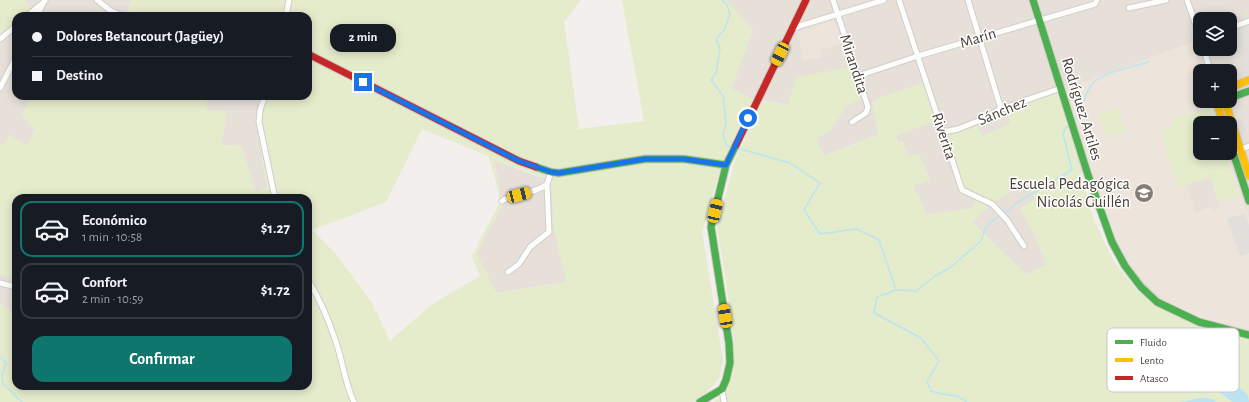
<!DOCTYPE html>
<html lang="es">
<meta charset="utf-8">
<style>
body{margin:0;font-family:"Alegreya Sans",sans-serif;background:#242831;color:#f1f3f6;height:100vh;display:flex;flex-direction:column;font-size:15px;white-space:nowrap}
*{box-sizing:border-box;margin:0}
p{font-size:13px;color:#9ea1a6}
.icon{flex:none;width:22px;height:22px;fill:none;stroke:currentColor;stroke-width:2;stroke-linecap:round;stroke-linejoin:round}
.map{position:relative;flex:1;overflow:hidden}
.panel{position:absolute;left:12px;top:194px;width:300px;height:196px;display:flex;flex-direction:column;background:#171b24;border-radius:12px;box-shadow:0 2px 10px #0003}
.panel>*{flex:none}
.guide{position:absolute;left:12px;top:12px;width:300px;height:88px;border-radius:12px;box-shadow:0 2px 10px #0003;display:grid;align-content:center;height:88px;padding:0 20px;background:#171b24}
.controls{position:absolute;left:1193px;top:12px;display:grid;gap:8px}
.controls a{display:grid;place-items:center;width:44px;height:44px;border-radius:8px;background:#171b24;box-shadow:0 2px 10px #0003;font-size:20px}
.end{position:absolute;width:18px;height:18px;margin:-9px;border:5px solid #1a73e8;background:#fff;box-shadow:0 0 0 2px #fff}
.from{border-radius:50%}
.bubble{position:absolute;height:28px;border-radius:12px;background:#171b24;box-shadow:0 2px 10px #0003;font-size:13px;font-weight:600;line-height:28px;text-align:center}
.car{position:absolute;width:12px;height:24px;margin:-12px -6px;border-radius:5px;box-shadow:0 0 3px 1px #0007;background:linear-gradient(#f5c518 24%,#345 0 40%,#f5c518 0 76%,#345 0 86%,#f5c518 0)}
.guide b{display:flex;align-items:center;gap:14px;height:38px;font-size:15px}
.guide b+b{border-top:1px solid #363941}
.guide i{width:10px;height:10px;background:#f1f3f6}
ul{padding:7px 0 0;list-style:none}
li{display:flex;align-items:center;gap:12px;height:56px;margin:0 8px 6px;padding:0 12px;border:2px solid #363941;border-radius:12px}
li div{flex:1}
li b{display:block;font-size:15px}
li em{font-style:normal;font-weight:600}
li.current{border-color:#0f766e}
li>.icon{width:36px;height:36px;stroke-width:1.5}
.action{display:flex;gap:8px;margin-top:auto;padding:8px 20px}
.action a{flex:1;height:46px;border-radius:12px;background:#0f766e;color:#fff;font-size:16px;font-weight:600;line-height:46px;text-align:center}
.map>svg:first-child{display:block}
.residential{fill:#e6e0d9;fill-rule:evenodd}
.industrial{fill:#e2deda}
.education{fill:#ede5db;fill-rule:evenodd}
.green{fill:#e5eccc;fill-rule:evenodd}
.parking{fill:#e1dedc}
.water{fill:#bce4f0}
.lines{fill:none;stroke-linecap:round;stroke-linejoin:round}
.stream{stroke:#bce4f0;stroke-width:1.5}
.street-casing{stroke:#d0cdca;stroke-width:7}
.fast-casing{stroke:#d2cbc3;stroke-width:9}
.slow-casing{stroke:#d2cbc3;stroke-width:9}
.jam-casing{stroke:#d2cbc3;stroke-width:9}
.street{stroke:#fdfdfc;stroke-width:5}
.fast{stroke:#4caf50;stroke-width:7}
.slow{stroke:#ffc107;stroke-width:7}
.jam{stroke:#c62828;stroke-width:7}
.route{stroke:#1a73e8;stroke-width:5}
.labels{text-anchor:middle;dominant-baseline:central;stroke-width:3;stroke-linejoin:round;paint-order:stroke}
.street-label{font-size:16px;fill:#493f37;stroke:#fff}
.poi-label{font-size:16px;fill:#493f37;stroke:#fff;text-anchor:end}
.key{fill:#fff;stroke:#c8c5c3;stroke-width:1}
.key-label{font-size:11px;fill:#493f37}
</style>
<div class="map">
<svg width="1249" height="402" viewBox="0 0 1249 402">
<rect width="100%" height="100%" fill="#f2efec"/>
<path class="residential" d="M25,0H131L126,16H21L31,8Z
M725,0H1249V333L1223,327L1188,315L1164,303L1153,295L1136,277L1122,258L1087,173H1081L1058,90L1007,111L1011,123L982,137L978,193L973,208L927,215L913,185L930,180L908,156L903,142L898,143L884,96L872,102L879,134L827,155H823L816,138L830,131L845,107L788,105L753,99L731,89L753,30ZM1200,19H1230V49H1200ZM1200,71H1230V101H1200ZM1200,123H1230V153H1200Z
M16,21V96H31L22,115L35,129L28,147L9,136L5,145L0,144V34Z
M207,96H263L256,118L267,188L256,193L241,146L222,145L207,110Z
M494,160L537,176L551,179L554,228L567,282L496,293L476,253L502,205Z
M1026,182L1035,198L1037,240L1047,265L1026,275L972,222L994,201Z
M0,275L15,278L16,276V315L0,304Z"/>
<path class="industrial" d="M1249,25V74L1244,76L1230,37V33Z"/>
<path class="education" d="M834,20L842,43L821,50L822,57L803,61L798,32Z
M1192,42L1202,71H1200V101H1211L1218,123H1200V153H1228L1249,218V332L1222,326L1182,311L1164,300L1145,283L1130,265L1114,235L1102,203L1073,121L1066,89ZM1211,177L1220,207L1215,211L1211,207L1195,212L1187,184Z"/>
<path class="green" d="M0,0H25L31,8L21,16H16V21L0,34Z
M131,0H581L564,22L579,129L644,121L622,0H725L753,30L731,89L753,99L721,167L702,232L723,360L719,379L699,400L694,402H0V304L16,315V386H308V198H16V278L0,275V144L5,145L9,135L28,146L35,129L22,115L31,96H207V110L226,112L222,145L241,146L256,192L267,188L256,118L263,96H308V16H126ZM422,129L488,156L495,178L500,202L472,256L480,276L431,305L390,341L372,303L336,254L312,230L386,202ZM494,160L551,180L554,228L566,282L496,293L477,253L502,205Z
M852,67L862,99L845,107L830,131L816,138L823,155H828L879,134L872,102L884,96L924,83L936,121L895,136L898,143L903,142L908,156L919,153L930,180L913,185L927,215L973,208L978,193L964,187L949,136L977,126L983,136L1011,123L1007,110L1058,90L1093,217L1113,260L1137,291L1150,300L1208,327L1249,337V402H714L724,395L734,364V343L727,289L717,227L735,161L762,101L788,105L796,77ZM1026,182L1035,198L1020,209L1037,240L1046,265L1026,275L972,222L994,201Z
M1212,107L1216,123H1200V153H1226L1239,196L1218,202L1210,177L1177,187L1160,131L1174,127L1172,119Z
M1118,108L1122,119L1102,126L1099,114Z
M1122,121L1126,132L1107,138L1103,127Z"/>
<path class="parking" d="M1245,213L1249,226V253L1240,256L1227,219Z"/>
<path class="water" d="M1170,350C1184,348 1221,375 1233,384C1237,386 1241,388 1244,391C1248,394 1249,398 1249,402H1232L1209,384L1168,356L1167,353Z
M1200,398C1206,398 1212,397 1216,402H1181Z"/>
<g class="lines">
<path class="stream" d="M722,0L727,5L730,14L724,30L716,39L720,49L716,73L711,80L723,96L726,122L723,135L727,146L732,147
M1074,120C1083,111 1084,97 1090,87C1099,72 1133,67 1149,62
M737,148L790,163L820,183L804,210L820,234L857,229L879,240L896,290L877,297L874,313L921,338L939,361L927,382L931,391L942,394L957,396L967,402
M897,290L916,291L935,276L951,267L981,241L985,228L995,219L1018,202L1072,170L1063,134L1065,129L1070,124
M0,357L6,363L2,375L3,384L22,402"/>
<g class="street-casing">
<path id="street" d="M97,0L111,11L123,16
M833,0L868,107L866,113L852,122
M899,0L962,190L992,204L1007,220L1024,246
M968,0L1001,109
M1187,0L1200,37
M1129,8L1166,0
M27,16L45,1
M37,16L43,4
M286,16L289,0
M793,28L884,0
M1230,28L1249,21
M0,39L16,26
M1204,49L1210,71
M858,76L918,56L1095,4L1097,0
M0,88L16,57
M265,96L260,110L259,122L275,198
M943,132L958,129L978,121L1001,109L1061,88
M1233,152L1249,146
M502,201C515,192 534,195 547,184
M508,272L519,264L530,247L549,232L547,184L551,172
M308,280C320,299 329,321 336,342C343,362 345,384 354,402
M0,283L16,287
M722,389L724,402"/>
</g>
<g class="fast-casing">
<path id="fast" d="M1033,0L1088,175L1112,242L1125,266L1141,287L1157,302L1199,322L1249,335
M1230,98L1249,91
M1230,143L1249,201
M536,167L551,172L559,173L645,159H684L726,165
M700,402L722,389L726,380L730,363L729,343L711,227L726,165L736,145"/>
</g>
<g class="slow-casing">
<path id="slow" d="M1230,88L1249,80
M1216,101L1223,123
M1225,101L1249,176"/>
</g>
<g class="jam-casing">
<path id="jam" d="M308,54L519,161L536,167
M736,145L806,0"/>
</g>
<use href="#street" class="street"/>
<use href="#fast" class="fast"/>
<use href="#slow" class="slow"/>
<use href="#jam" class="jam"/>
</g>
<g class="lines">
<path class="route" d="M363,82L519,161L551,172L559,173L645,159H684L726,165L748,118"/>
</g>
<defs>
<g id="university-disc" transform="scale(1)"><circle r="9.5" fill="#847d76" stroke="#fff"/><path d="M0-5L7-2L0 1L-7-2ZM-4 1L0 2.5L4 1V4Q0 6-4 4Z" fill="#fff"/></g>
</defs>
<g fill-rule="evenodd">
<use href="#university-disc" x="1144" y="193"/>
</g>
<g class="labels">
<g class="street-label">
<text transform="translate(978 38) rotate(-17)">Marín</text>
<text transform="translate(854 64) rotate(72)">Mirandita</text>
<text transform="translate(1082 109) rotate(73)">Rodríguez Artiles</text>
<text transform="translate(1002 111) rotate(-23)">Sánchez</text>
<text transform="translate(944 136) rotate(72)">Riverita</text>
</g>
<g class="poi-label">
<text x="1130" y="184">Escuela Pedagógica<tspan x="1130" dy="18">Nicolás Guillén</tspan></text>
</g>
</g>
<rect x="1107" y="328" width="132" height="64" rx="6" class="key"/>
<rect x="1115" y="340" width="18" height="4" fill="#4caf50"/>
<rect x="1115" y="358" width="18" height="4" fill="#ffc107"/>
<rect x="1115" y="376" width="18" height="4" fill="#c62828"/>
<g class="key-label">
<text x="1140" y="346">Fluido</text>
<text x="1140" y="364">Lento</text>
<text x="1140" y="382">Atasco</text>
</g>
</svg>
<div class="controls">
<a><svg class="icon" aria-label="layers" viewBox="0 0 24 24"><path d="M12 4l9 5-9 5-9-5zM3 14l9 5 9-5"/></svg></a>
<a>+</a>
<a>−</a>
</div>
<i class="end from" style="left:748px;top:118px"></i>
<i class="end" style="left:363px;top:82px"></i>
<div class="bubble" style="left:330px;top:24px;width:66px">2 min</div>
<i class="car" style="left:780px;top:54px;rotate:206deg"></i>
<i class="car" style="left:519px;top:195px;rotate:76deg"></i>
<i class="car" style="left:715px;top:211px;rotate:13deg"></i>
<i class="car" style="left:725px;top:316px;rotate:351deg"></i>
<div class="guide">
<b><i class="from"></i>Dolores Betancourt (Jagüey)</b>
<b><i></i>Destino</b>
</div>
<section class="panel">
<ul>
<li class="current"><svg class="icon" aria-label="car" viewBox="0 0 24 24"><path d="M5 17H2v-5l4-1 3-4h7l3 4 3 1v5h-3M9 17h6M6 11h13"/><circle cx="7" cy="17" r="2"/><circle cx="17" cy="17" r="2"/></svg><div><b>Económico</b><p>1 min · 10:58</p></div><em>$1.27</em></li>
<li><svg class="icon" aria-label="car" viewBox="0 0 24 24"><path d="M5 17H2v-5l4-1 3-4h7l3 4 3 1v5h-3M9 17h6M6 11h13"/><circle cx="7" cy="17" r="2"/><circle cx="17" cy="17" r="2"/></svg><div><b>Confort</b><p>2 min · 10:59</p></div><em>$1.72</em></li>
</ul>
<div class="action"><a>Confirmar</a></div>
</section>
</div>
